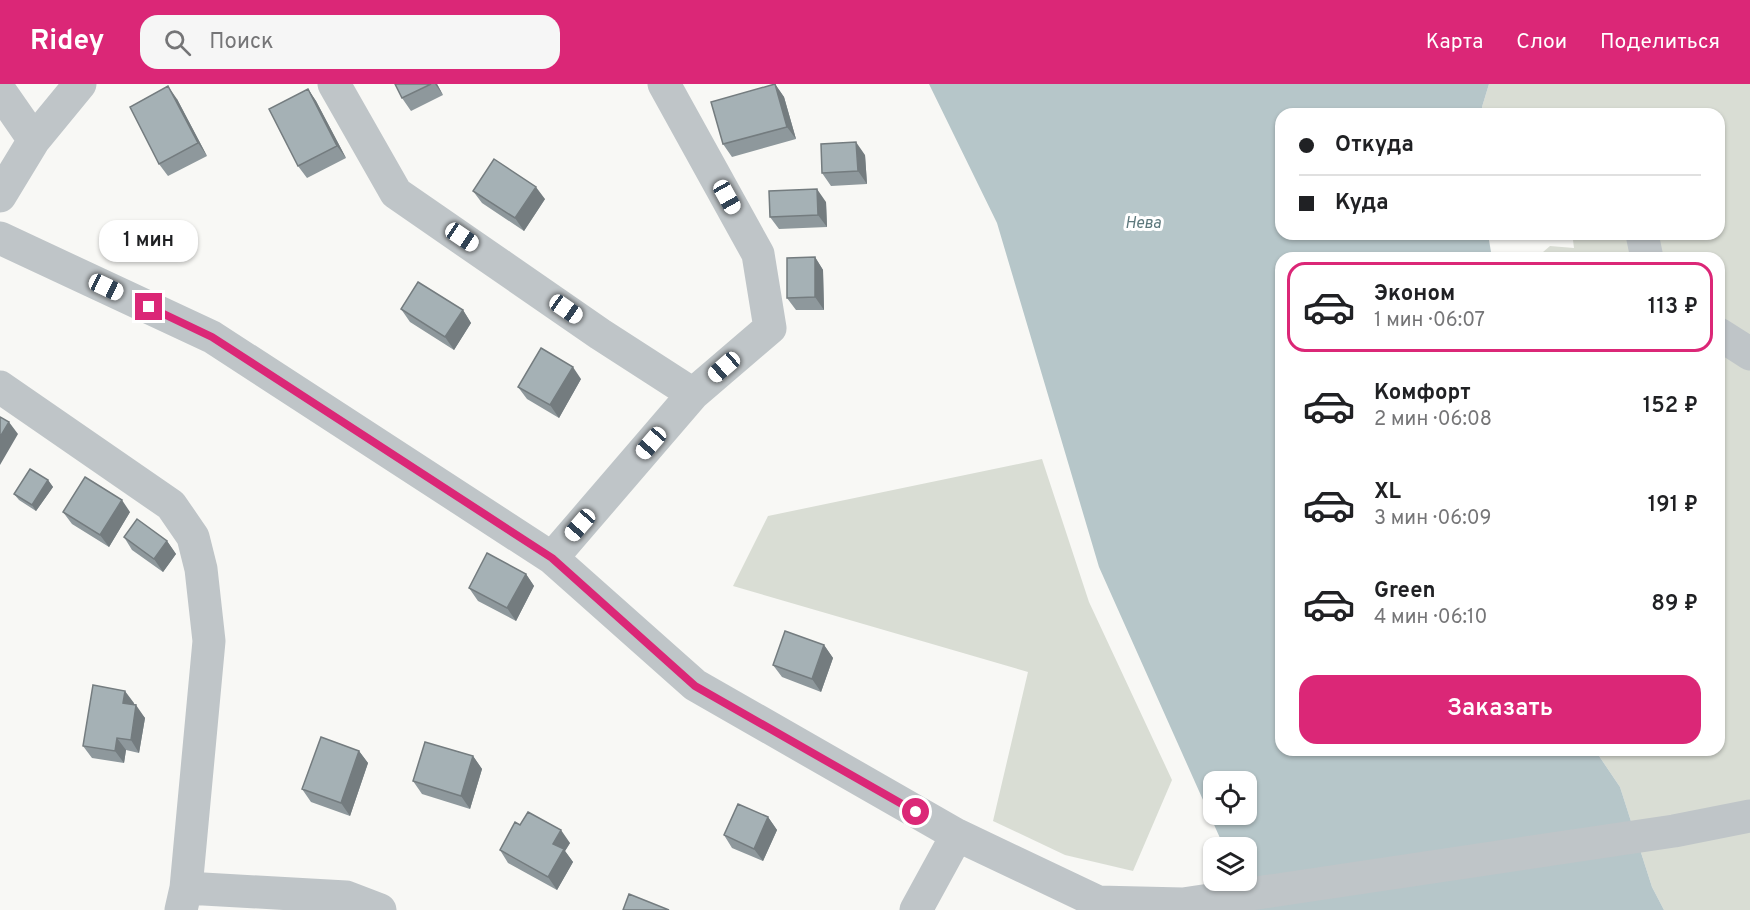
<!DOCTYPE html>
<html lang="ru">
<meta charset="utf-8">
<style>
body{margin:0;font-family:Overpass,sans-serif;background:#f6f6f6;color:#202124;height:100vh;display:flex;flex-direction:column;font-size:22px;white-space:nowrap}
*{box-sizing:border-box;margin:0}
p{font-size:20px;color:#757577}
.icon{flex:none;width:33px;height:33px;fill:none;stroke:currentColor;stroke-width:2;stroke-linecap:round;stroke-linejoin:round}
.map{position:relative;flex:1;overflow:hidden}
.sheet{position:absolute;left:1275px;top:168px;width:450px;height:504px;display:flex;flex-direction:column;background:#fff;border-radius:18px;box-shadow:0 2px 4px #0004}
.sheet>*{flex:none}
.guide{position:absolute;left:1275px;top:24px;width:450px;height:132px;border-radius:18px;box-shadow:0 2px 4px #0004;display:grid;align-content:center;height:132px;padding:0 24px;background:#fff}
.controls{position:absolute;left:1203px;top:687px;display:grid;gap:12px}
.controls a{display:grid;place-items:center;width:54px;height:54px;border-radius:12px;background:#fff;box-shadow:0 2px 4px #0004;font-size:30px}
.end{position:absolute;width:27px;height:27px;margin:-14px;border:8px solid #db2777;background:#fff;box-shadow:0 0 0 3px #fff}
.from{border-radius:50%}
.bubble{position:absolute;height:42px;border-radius:18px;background:#fff;box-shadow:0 2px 4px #0004;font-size:20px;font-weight:600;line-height:42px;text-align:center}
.car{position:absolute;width:18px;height:36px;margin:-18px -9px;border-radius:8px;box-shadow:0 0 4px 2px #0007;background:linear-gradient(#fff 24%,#345 0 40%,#fff 0 76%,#345 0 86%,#fff 0)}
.guide b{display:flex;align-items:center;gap:21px;height:57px;font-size:22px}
.guide b+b{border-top:2px solid #e0e0e0}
.guide i{width:15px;height:15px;background:#202124}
ul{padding:10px 0 0;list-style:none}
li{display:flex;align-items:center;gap:18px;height:90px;margin:0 12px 9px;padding:0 12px;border:3px solid transparent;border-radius:18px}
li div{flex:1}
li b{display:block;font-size:22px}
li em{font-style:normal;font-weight:600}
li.on{border-color:#db2777}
li>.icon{width:54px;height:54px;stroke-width:1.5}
.cta{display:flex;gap:12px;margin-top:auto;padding:12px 24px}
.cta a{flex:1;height:69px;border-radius:18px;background:#db2777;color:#fff;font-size:24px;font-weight:600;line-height:69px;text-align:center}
header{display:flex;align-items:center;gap:36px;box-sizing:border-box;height:84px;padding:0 30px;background:#db2777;color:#fff}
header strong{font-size:28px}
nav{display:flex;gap:33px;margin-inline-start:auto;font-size:21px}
.search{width:420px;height:54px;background:#f6f6f6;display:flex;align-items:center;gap:15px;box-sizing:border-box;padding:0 21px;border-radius:18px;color:#757577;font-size:22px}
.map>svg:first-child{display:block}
.green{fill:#d9ddd4}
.water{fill:#b6c6c9;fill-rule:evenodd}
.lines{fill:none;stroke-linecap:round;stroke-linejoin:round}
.minor{stroke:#bfc5c8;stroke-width:33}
.wall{fill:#8e989c}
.shaded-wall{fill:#747c7f}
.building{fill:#a5b1b5;stroke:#747c7f;stroke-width:1.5}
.route{stroke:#db2777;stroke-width:8}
.labels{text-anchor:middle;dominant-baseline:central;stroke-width:6;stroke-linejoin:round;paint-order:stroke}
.water-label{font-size:16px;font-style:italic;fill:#5d787c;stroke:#fff}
</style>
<header>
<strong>Ridey</strong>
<div class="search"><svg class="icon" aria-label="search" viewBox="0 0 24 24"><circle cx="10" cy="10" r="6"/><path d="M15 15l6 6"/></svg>Поиск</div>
<nav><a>Карта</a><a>Слои</a><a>Поделиться</a></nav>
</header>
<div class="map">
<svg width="1750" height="826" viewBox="0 0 1750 826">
<rect width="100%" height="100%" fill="#f8f8f5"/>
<path class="green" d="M1489,0H1750V826H1664L1652,803L1620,703L1595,666H1719V174H1545L1543,168L1550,162L1574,164L1573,156L1595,150H1719V30H1483L1482,23Z
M1042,375L1089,518L1172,696L1133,787L1065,771L993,737L1028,588L733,502L768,432Z"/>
<path class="water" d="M929,0H1489L1482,23L1483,30H1281V150H1488L1492,174H1281V666H1595L1620,703L1652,803L1664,826H1252L1246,796V764L1224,763L1099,483L997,139ZM1214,698H1246V730H1214Z"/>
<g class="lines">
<path class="minor" d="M334,0L396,109L600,250L693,310
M0,7L34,56
M0,112L34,56L80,0
M1642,150L1647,174
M0,154L212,253L552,474L695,601L957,751L1098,818L1183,820L1674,747L1750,732
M1719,250L1750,270
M0,303L171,421L193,453L201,485L209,557L186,804L181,826
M552,474L693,310L770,244L758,170L664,0
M186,804L346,813L380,826
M916,826L957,751"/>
</g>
<path class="wall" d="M395,0H437L443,11L411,27L402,14Z
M775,0L784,13L796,55L732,73L723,60Z
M308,5L316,17L346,74L307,94L298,82Z
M177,15L207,72L168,92L159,80Z
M865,71L867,100L831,102L822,89Z
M473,107L545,115L524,147L482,119Z
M826,118L827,143L779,145L770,133Z
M815,173L823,186L824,226H796L787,214Z
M401,225L463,226L471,239L454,266L410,238Z
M581,295L559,334L527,315L518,303Z
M48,396L53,403L36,427L19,416L14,410Z
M63,428H130L109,463L72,440Z
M124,453L167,457L176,470L163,488L132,466Z
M526,490L534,502L516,537L478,517L469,504Z
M824,561L833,574L821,608L782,593L773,581Z
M134,619L133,621L145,634L139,669L126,666L124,679L92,674L83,662Z
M359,667L368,679L350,732L311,718L302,705Z
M473,672L482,685L470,725L422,710L413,697Z
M768,733L777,746L763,777L732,764L724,751Z
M520,741L570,759L565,767L573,778L557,806L508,779L500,766Z"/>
<path class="shaded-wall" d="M435,0H437L443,11Z
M775,0L784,13L796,55L787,43Z
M168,2L177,15L207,72L198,59Z
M308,5L316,17L346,74L337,62Z
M856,58L865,71L867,100L858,87Z
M536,103L545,115L524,147L515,134Z
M817,105L826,118L827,143L818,131Z
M815,173L823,186L824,226L815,213Z
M463,226L471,239L454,266L445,253Z
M573,283L581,295L559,334L550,321Z
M9,338L18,350L0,381V353Z
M48,396L53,403L36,427L32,421Z
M122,416L130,428L109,463L100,451Z
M167,457L176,470L163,488L154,475Z
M526,490L534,502L516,537L507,524Z
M824,561L833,574L821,608L812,595Z
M125,607L134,619L132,632L123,619Z
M136,621L145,634L139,669L131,656Z
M117,654L126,666L124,679L115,667Z
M359,667L368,679L350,732L341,719Z
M473,672L482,685L470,725L461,712Z
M768,733L777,746L763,777L754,765Z
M561,746L570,759L565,767L573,778L557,806L548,793L553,760Z"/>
<path class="building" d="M395,0H431L402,14Z
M775,0L787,43L723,60L711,18Z
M168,2L198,59L159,80L130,23Z
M308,5L337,62L298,82L269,25Z
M856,58L858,87L822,89L821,60Z
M494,75L536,103L515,134L473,107Z
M817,105L818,131L770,133L769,107Z
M815,173V213L787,214V174Z
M418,198L463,226L445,253L401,225Z
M541,264L573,283L550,321L518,303Z
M0,333L9,338L0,353Z
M30,385L48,396L32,421L14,410Z
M85,393L122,416L100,451L63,428Z
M137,435L167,457L154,475L124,453Z
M487,469L526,490L507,524L469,504Z
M785,547L824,561L812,595L773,581Z
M93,601L125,607L123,619L136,621L131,656L117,654L115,667L83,662Z
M321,653L359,667L341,719L302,705Z
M425,658L473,672L461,712L413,697Z
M738,720L768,733L754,765L724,751Z
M528,728L561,746L553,760L564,765L548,793L500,766L515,738L520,741Z
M629,810L669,826H623Z"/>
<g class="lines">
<path class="route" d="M149,223L212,253L552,474L695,602L916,728"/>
</g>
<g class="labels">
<g class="water-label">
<text x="1143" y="140">Нева</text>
</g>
</g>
</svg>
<div class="controls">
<a><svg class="icon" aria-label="locate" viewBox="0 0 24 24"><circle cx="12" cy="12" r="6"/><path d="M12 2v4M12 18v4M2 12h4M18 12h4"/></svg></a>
<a><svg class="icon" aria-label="layers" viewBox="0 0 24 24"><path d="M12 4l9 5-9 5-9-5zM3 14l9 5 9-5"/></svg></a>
</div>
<i class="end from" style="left:916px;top:728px"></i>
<i class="end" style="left:149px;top:223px"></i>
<div class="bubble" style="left:99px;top:136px;width:99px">1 мин</div>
<i class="car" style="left:727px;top:113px;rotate:151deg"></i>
<i class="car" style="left:462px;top:153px;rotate:124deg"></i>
<i class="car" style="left:106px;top:203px;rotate:115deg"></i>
<i class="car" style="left:566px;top:225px;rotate:125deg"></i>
<i class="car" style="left:724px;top:283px;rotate:229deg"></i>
<i class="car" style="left:651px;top:359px;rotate:221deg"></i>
<i class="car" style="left:580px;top:441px;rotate:221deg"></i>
<div class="guide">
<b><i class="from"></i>Откуда</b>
<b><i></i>Куда</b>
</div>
<section class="sheet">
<ul>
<li class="on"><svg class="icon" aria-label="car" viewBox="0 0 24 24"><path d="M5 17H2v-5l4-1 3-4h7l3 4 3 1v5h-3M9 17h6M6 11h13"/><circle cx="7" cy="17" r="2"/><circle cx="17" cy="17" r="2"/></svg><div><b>Эконом</b><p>1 мин · 06:07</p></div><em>113 ₽</em></li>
<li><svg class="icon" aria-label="car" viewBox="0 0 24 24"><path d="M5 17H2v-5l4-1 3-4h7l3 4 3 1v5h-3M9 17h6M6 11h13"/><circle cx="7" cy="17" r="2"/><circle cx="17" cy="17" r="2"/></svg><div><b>Комфорт</b><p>2 мин · 06:08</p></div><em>152 ₽</em></li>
<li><svg class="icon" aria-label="car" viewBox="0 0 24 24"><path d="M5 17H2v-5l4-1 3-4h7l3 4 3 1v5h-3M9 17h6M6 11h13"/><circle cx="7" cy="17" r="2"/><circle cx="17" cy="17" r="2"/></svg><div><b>XL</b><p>3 мин · 06:09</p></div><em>191 ₽</em></li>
<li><svg class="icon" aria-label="car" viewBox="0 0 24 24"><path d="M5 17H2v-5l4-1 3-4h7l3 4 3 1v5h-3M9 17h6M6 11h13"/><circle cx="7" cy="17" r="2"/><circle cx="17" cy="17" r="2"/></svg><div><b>Green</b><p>4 мин · 06:10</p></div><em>89 ₽</em></li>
</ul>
<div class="cta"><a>Заказать</a></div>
</section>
</div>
